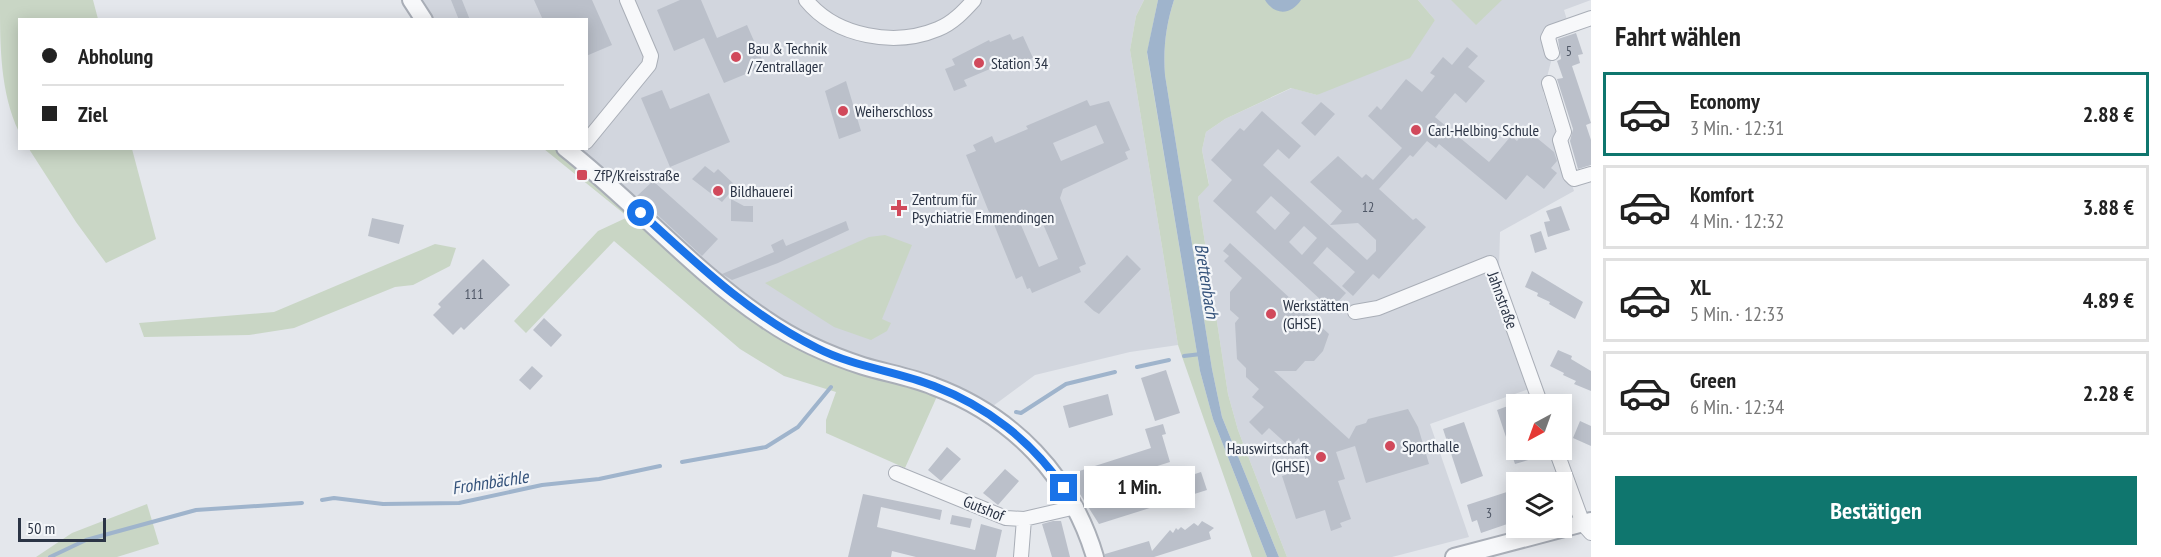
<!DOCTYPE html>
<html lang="de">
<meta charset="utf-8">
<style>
body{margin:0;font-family:"PT Sans Narrow",sans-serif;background:#f6f6f6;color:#222;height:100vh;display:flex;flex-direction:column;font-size:22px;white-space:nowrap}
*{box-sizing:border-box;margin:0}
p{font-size:20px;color:#767676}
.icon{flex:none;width:33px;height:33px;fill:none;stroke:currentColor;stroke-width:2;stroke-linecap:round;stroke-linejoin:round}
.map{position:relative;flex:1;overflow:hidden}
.side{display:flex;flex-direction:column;background:#fff;width:570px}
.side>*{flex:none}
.top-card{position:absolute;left:18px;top:18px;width:570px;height:132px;border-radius:0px;box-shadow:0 3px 15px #0003;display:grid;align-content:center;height:132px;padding:0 24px;background:#fff}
.needle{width:39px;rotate:221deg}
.controls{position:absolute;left:1506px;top:394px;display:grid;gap:12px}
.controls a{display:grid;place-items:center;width:66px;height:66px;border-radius:0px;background:#fff;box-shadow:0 3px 15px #0003;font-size:30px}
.scale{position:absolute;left:18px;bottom:15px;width:88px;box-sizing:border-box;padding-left:6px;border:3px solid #2b3445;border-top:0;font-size:16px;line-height:21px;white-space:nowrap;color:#2b3445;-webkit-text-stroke:4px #f4f6f9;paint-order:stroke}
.end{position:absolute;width:27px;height:27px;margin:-14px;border:8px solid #1a73e8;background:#fff;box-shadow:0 0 0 3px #fff}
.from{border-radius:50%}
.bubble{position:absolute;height:42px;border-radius:0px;background:#fff;box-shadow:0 3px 15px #0003;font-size:20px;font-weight:600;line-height:42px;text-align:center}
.top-card b{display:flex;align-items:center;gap:21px;height:57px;font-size:22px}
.top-card b+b{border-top:2px solid #e0e0e0}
.top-card i{width:15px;height:15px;background:#222}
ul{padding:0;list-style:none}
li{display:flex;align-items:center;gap:18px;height:84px;margin:0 12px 9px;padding:0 12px;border:3px solid #e0e0e0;border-radius:0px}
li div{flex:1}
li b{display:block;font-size:22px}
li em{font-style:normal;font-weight:600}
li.on{border-color:#0f766e}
li>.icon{width:54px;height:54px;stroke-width:1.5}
h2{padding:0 24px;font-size:27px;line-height:72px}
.button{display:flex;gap:12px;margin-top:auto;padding:12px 24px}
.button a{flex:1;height:69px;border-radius:0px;background:#0f766e;color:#fff;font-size:24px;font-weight:600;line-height:69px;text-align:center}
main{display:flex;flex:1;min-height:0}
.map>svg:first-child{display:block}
.built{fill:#d2d6de}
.green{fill:#c9d6c5}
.water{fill:#9fb4cc}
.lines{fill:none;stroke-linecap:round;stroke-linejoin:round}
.stream{stroke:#9fb4cc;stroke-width:4}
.building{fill:#bbc0ca;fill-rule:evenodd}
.minor-casing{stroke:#a9aeb7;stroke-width:16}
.tertiary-casing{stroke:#a9aeb7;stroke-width:20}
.minor{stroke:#f7f8fa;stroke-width:14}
.tertiary{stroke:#f7f8fa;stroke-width:16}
.route{stroke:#1a73e8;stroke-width:8}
.poi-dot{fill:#d1495b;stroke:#f4f6f9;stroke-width:2}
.labels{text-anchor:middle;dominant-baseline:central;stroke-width:4.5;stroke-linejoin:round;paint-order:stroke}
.number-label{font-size:14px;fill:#4f5766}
.poi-label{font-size:16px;fill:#2b3445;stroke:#f4f6f9;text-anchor:start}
.street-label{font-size:16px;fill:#2b3445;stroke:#f4f6f9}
.water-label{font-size:18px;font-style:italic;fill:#34527a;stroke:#f4f6f9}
</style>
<main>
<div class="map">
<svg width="1591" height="557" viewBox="0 0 1591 557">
<rect width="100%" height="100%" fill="#e4e7ec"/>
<path class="built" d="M415,0H1144L1136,16L1130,50L1178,345L1130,352L1035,375L993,406L935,379L820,343L759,307L572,149L586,148V20L428,19Z
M1418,0H1591L1564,10L1567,20L1543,32L1552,58L1543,92L1574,191L1500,232L1499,269L1540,385L1430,424L1469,537L1392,557H1287L1238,430L1228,394L1198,197L1209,184L1202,150L1206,132L1225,119L1292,88L1317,95L1435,20Z"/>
<path class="green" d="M0,0H93L98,19L20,20L19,132C0,92 0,46 0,0Z
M1144,0H1158L1147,53L1200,371L1213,419L1267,557H1252L1178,345L1130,50L1136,16Z
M1174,0H1418L1435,20L1410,58L1317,95L1291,88L1225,119L1206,132L1202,150L1209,185L1198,197L1228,394L1238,430L1287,557H1279L1222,417L1212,369L1165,75C1163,48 1166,25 1174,0Z
M1451,0H1502L1476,25Z
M29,149H132L156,239L106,263L76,222Z
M544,149H572L759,307L820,343L943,383L905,468L826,433V420L836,392L784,376L740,349L614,241L526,333L514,321L598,231L628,217Z
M885,235L912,245L882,319L891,323L887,331L871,340L834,327L765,283L869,237Z
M435,244L456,248L450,266L413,285L395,287L294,328L249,335L144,337L139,323L274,312Z
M147,504L159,544L117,557H36L72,533Z"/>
<path class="water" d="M1158,0H1174C1166,25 1163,48 1165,75L1212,369L1222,417L1279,557H1267L1213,419L1200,371L1147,52Z
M1265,0H1301C1291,15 1275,16 1265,0Z"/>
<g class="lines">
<path class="stream" d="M1184,356L1201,354
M1137,367L1169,360
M1016,412L1021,413L1066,384L1115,372
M682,462L766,447L798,427L831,387
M322,500L334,498L383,504L459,503L542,485L599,479L660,466
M50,557L86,540L196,510L302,503"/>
</g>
<path class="building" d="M451,0H462L470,20H459Z
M534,0H592L612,45L586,56V20H543Z
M680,0H701L717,38L747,25L765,66L724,83L704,38L674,51L657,10Z
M1576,33L1583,54L1578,55L1580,63L1572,66L1591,123L1586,125L1591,140V165L1578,169L1570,141L1573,129L1557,79L1563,78L1557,61L1561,59L1558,39Z
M1010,34L1013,40L1023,36L1033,58L1019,63L1017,57L990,69L964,80L967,86L954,91L945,69L955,65L952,59L989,40L990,42Z
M1467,47L1478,56L1468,67L1485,81L1466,103L1455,93L1435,117L1489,162L1511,136L1517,141L1526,129L1554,152L1557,161L1551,168L1557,173L1544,189L1527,175L1506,200L1439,144L1436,148L1427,141L1413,157L1410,155L1379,189L1413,220L1416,218L1426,227L1379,279L1373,274L1353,296L1342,286L1355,272L1327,247L1313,263L1346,293L1334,306L1324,297L1321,300L1213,201L1232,180L1211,160L1240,128L1244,131L1262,111L1301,146L1289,159L1278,149L1263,165L1367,260L1376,251V240L1358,223L1330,225L1342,211L1310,182L1338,156L1362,178L1366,174L1373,180L1402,148L1368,116L1377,106L1381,110L1406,79L1422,92L1435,76L1430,73L1443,57L1452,65ZM1271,196L1290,213L1275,230L1256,212ZM1304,226L1317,238L1302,255L1289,242Z
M846,81L861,131L839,139L825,91Z
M662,90L670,109L709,93L730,142L670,167L641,98Z
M1087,100L1090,106L1109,101L1130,150L1125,152L1128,159L1063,189L1060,198L1086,264L1079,267L1081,272L1032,293L1030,288L1027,289L1022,276L1016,279L966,155L976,151L973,145L992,136L995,143L1028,129L1026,126ZM1096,125L1104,143L1061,161L1053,143ZM1040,217L1058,259L1039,267L1021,225Z
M1321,102L1335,114L1315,136L1301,123Z
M705,166L714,173L718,169L736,186L722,202L692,179Z
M653,181L718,239L702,256L637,196Z
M731,199L744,206H753V222L731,221Z
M1561,206L1570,230L1548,237L1544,222L1550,221L1546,211Z
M372,218L404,225L399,244L368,236Z
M846,221L849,230L778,263L732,280L722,274L774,252L771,245L783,239L786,246Z
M1541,231L1547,249L1535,253L1530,235Z
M1230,243L1329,334L1323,351L1314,361H1305L1296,371H1274L1349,439L1356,426L1366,423L1368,419L1408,409L1418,427L1429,464L1366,483L1355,446L1336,452L1345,479L1338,481L1351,519L1340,523L1342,527L1331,531L1325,510L1296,519L1282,476L1297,471L1295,465L1306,461L1299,438L1290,447L1269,428L1262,435L1249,422L1264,407L1252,397L1259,389L1246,377V368L1237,359L1235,323L1239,318L1230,310V292L1242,278L1224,261L1229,256L1223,251Z
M1127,255L1141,269L1099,314L1094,311L1084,302Z
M483,259L510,285L464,330L461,327L453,335L433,315L441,307L438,304Z
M1532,271L1583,302L1575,319L1549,304L1550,302L1537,296L1538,293L1525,287Z
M544,318L562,335L551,347L533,330Z
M1558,350L1572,356L1571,359L1591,371V391L1574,384L1576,381L1563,375L1564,373L1550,366Z
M532,366L543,376L530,390L519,380Z
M1166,370L1180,413L1155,421L1141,378Z
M1108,394L1113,415L1069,428L1063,406Z
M1516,403V450H1547L1548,454L1515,464L1497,410Z
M1580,421L1591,426V446L1573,438Z
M1464,422L1483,476L1461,484L1443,429Z
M1163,424L1166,434L1162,435L1170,462L1091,487L1097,506L1201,472L1207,490L1099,524L1078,491L1073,473L1151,448L1145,429Z
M947,447L961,459L941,481L928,470Z
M1005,469L1019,481L998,505L983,493Z
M1516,489V521L1481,533L1477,520L1472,522L1467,505Z
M863,494L942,510L940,520L881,507L877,527L975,550L981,524L1002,530L996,557H916L892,551L891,557H848Z
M952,515L972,519L970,528L950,524Z
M1053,521H1061L1070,557H1052L1042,524Z
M1202,521L1214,528L1209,532L1211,539L1154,557H1105V554L1149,541L1152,551L1170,530L1173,533L1176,528L1178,530L1181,527L1185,530L1194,523L1198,526Z"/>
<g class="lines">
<g class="minor-casing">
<path id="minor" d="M806,0C836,37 895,47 938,29C953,23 964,11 974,0
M1552,53L1548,38L1551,32L1591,18
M1549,83L1564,132L1560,140L1570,175L1574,179L1591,174
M586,142L649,65L651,56L627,0
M1355,312L1378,308L1490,263L1541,405
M1556,450L1583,524L1591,533
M896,473L1006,518L1024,519L1076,507
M1021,557L1024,519"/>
</g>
<g class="tertiary-casing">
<path id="tertiary" d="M411,0L424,20
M565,148C634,202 693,271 765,319C795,340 829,355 863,366C886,373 911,377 933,386C1012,415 1071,476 1095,557
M1454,557L1591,521"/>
</g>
<use href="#minor" class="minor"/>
<use href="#tertiary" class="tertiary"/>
</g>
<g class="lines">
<path class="route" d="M641,213C696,263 750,315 817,348C854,367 896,371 934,386C986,406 1032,441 1064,488"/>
</g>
<g class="poi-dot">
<circle cx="736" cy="57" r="6"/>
<circle cx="979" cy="63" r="6"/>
<circle cx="843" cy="111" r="6"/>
<circle cx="1416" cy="130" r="6"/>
<rect x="576" y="169" width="12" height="12" rx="3"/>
<circle cx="718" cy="191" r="6"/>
<path d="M896 199h6v6h6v6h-6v6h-6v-6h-6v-6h6z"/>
<circle cx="1271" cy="314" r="6"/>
<circle cx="1390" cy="446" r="6"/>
<circle cx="1321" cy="457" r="6"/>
</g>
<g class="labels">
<g class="number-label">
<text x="1569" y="51">5</text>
<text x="1368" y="207">12</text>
<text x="474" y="294">111</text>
<text x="1489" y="513">3</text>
</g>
<g class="poi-label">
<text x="748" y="48">Bau &amp; Technik<tspan x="748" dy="18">/ Zentrallager</tspan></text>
<text x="991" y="63">Station 34</text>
<text x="855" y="111">Weiherschloss</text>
<text x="1428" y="130">Carl-Helbing-Schule</text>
<text x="594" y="175">ZfP/Kreisstraße</text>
<text x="730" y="191">Bildhauerei</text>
<text x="912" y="199">Zentrum für<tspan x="912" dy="18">Psychiatrie Emmendingen</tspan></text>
<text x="1283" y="305">Werkstätten<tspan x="1283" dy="18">(GHSE)</tspan></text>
<text x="1402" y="446">Sporthalle</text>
<text x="1309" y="448" text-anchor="end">Hauswirtschaft<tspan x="1309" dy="18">(GHSE)</tspan></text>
</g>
<g class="street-label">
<text transform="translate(1503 300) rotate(70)">Jahnstraße</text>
<text transform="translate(984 508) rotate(22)">Gutshof</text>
</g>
<g class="water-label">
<text transform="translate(1207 281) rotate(81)">Brettenbach</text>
<text transform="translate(490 482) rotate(-9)">Frohnbächle</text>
</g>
</g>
</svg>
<div class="controls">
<a><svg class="needle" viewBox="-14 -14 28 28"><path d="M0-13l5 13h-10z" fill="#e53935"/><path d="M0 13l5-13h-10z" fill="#767676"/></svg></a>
<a><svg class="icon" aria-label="layers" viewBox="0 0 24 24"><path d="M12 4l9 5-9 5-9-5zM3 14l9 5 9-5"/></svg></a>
</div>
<div class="scale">50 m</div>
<i class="end from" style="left:641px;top:213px"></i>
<i class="end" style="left:1064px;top:488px"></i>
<div class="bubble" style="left:1084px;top:466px;width:111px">1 Min.</div>
<div class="top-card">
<b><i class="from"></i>Abholung</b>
<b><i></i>Ziel</b>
</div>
</div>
<section class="side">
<h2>Fahrt wählen</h2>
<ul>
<li class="on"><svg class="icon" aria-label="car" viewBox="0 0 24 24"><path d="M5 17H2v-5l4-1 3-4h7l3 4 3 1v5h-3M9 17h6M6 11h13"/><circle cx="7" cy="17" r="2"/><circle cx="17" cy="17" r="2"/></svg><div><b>Economy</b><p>3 Min. · 12:31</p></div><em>2.88 €</em></li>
<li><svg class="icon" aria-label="car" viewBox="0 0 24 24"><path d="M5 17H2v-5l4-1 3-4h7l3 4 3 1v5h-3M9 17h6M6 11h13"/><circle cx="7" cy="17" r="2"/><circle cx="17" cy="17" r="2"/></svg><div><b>Komfort</b><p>4 Min. · 12:32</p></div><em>3.88 €</em></li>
<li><svg class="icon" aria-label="car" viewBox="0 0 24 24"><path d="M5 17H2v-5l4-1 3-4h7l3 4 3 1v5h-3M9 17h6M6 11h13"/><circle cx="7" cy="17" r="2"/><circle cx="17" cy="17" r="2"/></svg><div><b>XL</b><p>5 Min. · 12:33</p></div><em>4.89 €</em></li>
<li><svg class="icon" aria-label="car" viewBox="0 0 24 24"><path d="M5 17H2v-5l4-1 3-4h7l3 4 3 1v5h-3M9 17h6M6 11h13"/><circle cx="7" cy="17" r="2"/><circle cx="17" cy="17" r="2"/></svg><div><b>Green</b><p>6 Min. · 12:34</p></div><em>2.28 €</em></li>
</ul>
<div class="button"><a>Bestätigen</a></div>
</section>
</main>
